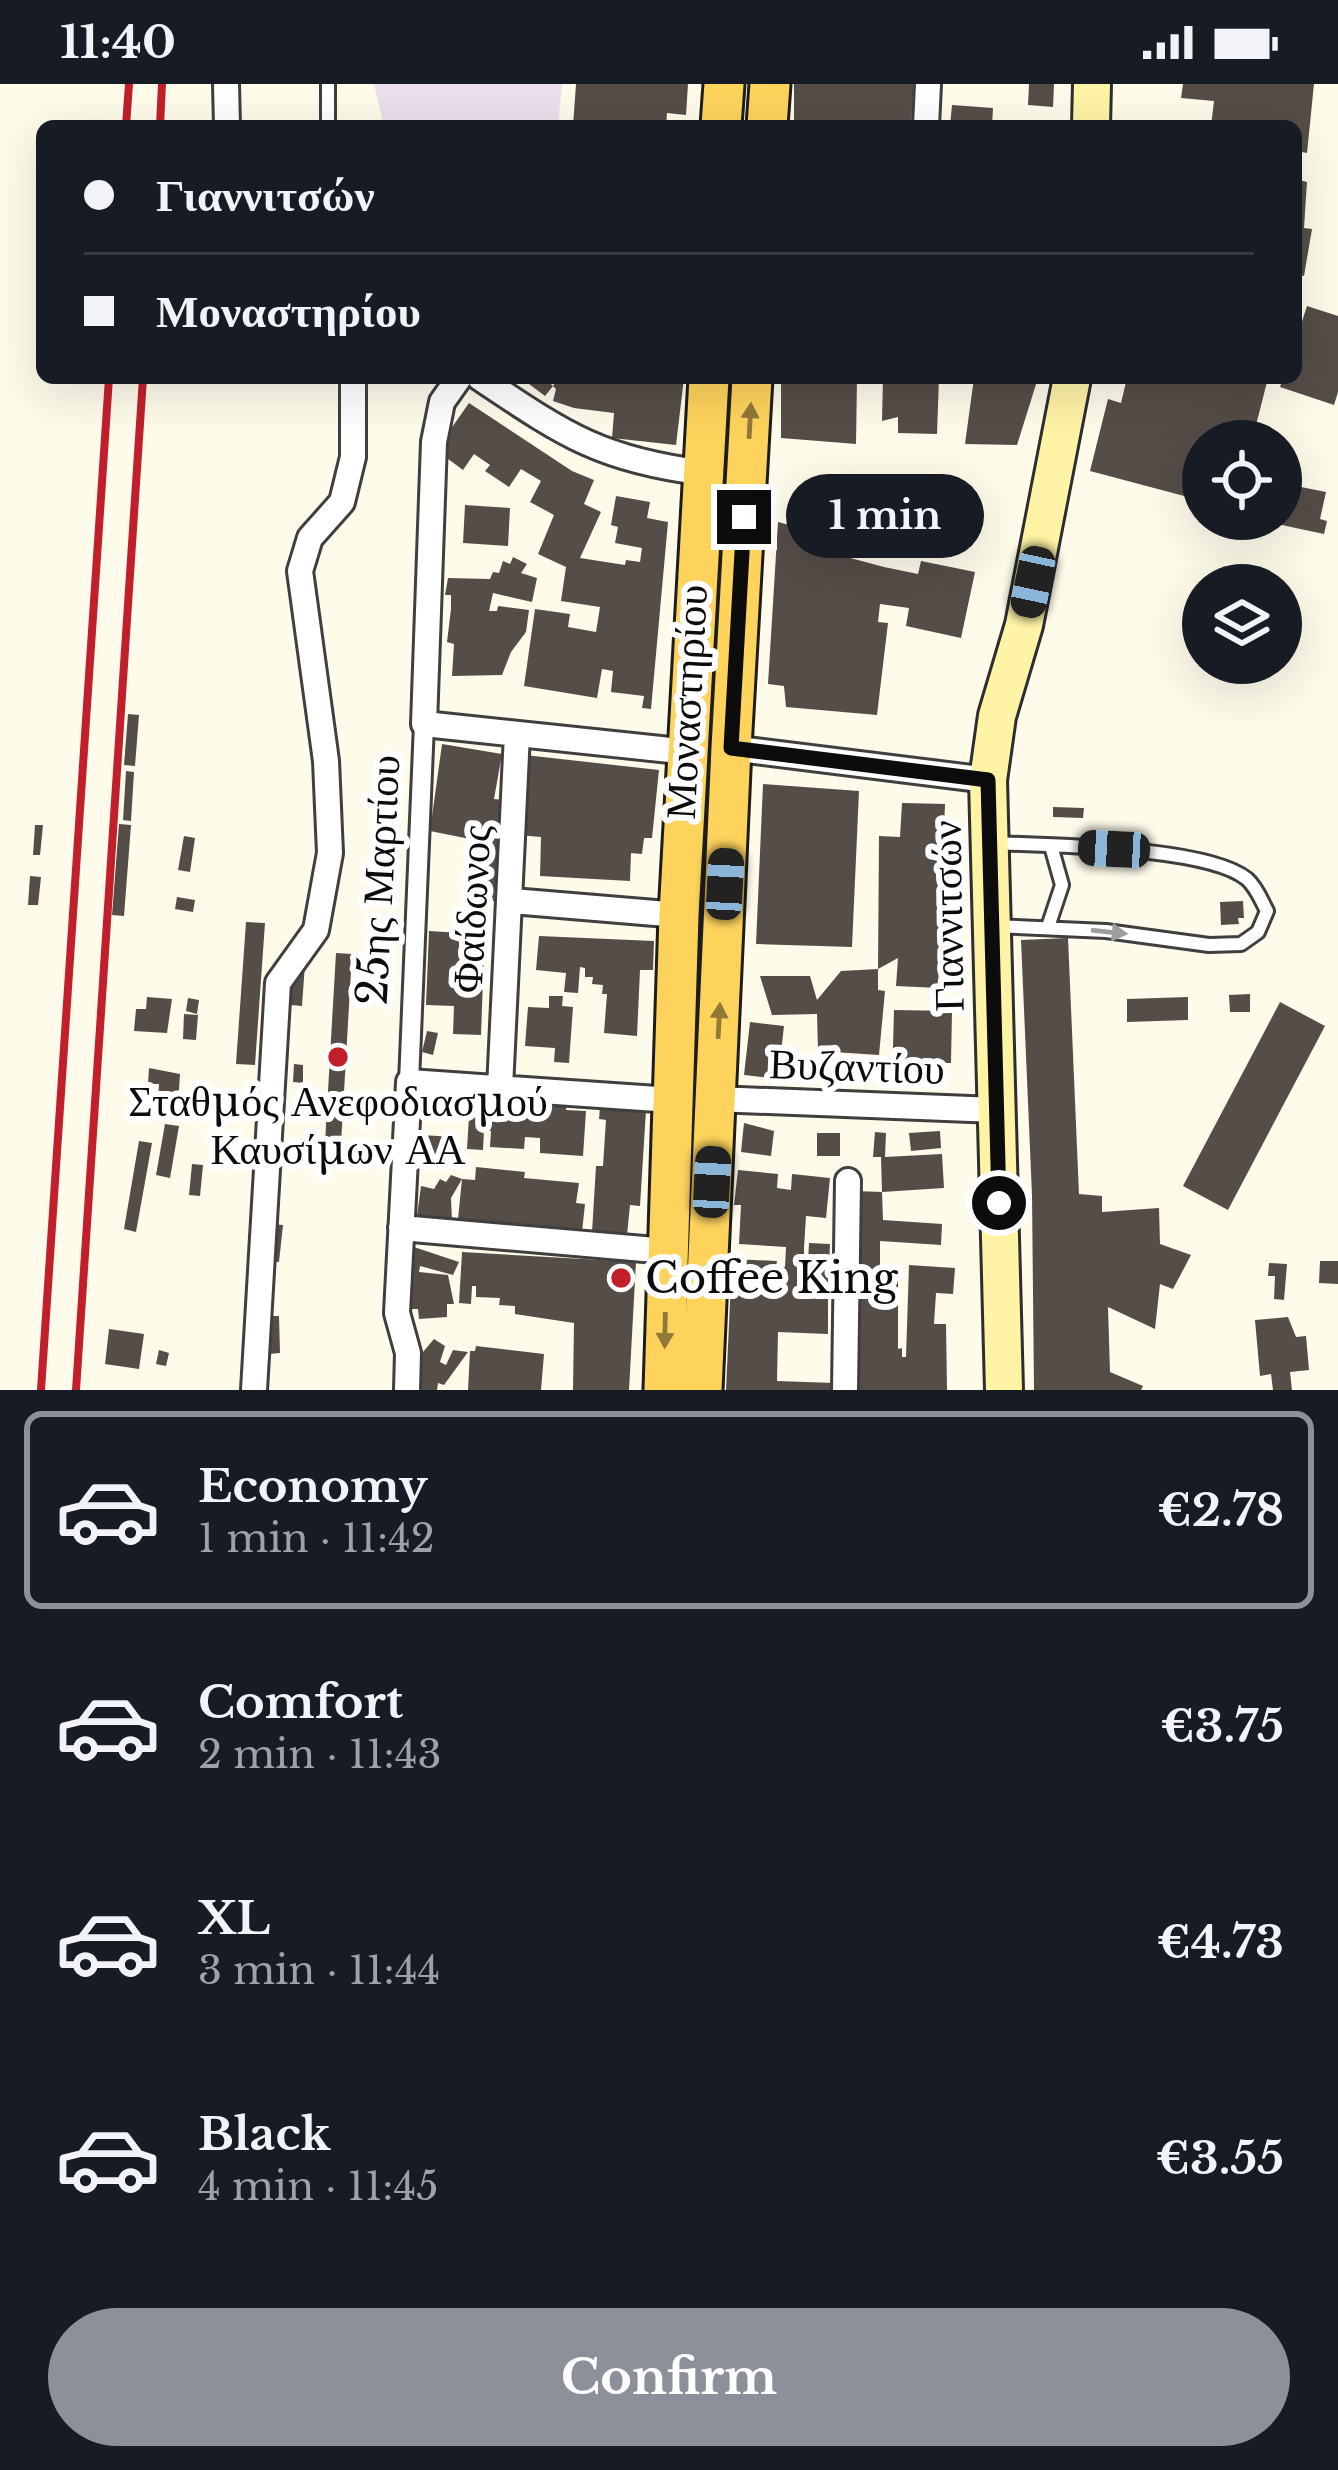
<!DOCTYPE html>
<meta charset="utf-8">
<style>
body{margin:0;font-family:"Libre Baskerville",serif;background:#20242c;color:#f1f3f6;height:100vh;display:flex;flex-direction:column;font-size:45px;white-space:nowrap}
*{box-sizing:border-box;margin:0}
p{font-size:39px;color:#9ea1a6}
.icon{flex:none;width:66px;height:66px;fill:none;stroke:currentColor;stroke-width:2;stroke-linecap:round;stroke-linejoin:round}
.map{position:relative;height:1306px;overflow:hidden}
.panel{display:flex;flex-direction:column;background:#171b24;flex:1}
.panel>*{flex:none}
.top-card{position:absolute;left:36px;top:36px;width:1266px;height:264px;border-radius:18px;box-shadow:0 12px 48px #0002;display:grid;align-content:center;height:264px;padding:0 48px;background:#171b24}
.controls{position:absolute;left:1182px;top:336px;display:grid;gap:24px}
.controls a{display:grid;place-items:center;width:120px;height:120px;border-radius:50%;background:#171b24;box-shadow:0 12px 48px #0002;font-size:60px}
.end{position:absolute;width:54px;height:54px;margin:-27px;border:15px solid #0c0c0c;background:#fff;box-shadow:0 0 0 6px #fff}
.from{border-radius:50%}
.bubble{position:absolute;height:84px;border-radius:42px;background:#171b24;box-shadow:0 12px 48px #0002;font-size:39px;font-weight:700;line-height:84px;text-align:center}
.car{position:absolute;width:36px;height:72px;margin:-36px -18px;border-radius:15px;box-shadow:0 0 9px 3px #0007;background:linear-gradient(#222 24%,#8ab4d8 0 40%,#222 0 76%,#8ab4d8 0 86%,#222 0)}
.top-card b{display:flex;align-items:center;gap:42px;height:114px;font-size:45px}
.top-card b+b{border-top:3px solid #363941}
.top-card i{width:30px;height:30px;background:#f1f3f6}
ul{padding:21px 0 0;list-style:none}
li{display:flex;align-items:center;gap:36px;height:198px;margin:0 24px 18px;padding:0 24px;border:6px solid transparent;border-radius:18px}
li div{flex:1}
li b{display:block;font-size:45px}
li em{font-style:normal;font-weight:700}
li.active{border-color:#8c9099}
li>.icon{width:108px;height:108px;stroke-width:1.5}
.button{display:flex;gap:24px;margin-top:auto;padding:24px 48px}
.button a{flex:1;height:138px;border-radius:72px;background:#8c9099;color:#fff;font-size:48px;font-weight:700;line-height:138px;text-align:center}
.status{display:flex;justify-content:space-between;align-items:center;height:84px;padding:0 60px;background:#171b24;direction:ltr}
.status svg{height:33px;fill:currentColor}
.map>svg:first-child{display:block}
.industrial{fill:#eae0ec}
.building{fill:#554d48}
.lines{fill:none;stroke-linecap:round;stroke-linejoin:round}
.service-casing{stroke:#3f3f3f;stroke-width:18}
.pedestrian-casing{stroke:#3f3f3f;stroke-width:24}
.minor-casing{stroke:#3f3f3f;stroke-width:30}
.secondary-casing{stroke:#2e2e2e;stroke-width:42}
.primary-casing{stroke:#1d1d1d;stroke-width:45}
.service{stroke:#fff;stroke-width:12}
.pedestrian{stroke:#fff;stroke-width:18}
.minor{stroke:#fff;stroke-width:24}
.secondary{stroke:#fff3a6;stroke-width:36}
.primary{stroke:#fed35c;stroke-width:39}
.rail{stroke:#c21f2b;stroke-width:8}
.oneway{fill:#917938}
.oneway2{fill:#9e9e9e}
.route{stroke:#0c0c0c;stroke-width:15}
.poi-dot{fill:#c21f2b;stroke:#fff;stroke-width:4.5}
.labels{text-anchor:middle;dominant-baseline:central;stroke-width:12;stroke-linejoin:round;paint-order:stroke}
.street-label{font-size:42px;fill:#0c0c0c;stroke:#fff}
.poi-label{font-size:42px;fill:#0c0c0c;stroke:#fff}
</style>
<div class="status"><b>11:40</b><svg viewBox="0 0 49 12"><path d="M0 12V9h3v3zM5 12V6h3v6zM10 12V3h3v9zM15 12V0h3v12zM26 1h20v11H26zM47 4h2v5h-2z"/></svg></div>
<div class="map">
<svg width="1338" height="1306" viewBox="0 0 1338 1306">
<rect width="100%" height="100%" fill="#fffbeb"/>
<path class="industrial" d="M374,0H562L558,42H384Z"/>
<path class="building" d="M576,0H688L686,31L667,29L666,42H573Z
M794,0H914L911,42H794Z
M1029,0H1054L1053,23L1028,21Z
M1183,0H1314L1307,69L1296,67V42H1211L1214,17L1181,14Z
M952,21L993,24L992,42H950Z
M1296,95L1307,98L1304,144L1312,145L1304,192L1296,190Z
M1307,222L1338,232V308L1334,321L1280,303L1283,294H1296V256Z
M521,294H544L553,302L545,312Z
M558,294H684L676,361L612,354L614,329L574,324L553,317L556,305L553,302Z
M781,294H857L856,360L781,354Z
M883,294H939L937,350L898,349V333L882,337Z
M974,294H1038L1017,361L965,360Z
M1127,294H1268L1252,357H1203V417L1090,387L1108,315L1121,319Z
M469,319L572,387L594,396L584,420L601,428L580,474L625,481L626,476L640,478L642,464L615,459L618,443L611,441L616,412L650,418L647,434L668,438L651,625L642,624L644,612L611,608L613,587L602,585L597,614L524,602L535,525L570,530L568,543L596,548L600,523L561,517L566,483L538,470L554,431L530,418L541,397L521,385L509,403L485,387L490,381L474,370L463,386L436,366Z
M1281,399L1326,408L1320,435L1327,437L1324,450L1263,437L1281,435Z
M465,421L510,424L508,462L463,459Z
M778,438L834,453L839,471L884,483L918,490L921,477L975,488L961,554L906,542L909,524L880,520L878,538L888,539L877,631L786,623L784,602L768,600Z
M513,473L527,480L521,489L537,494L532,518L493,509L489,527H497L498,522L529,526L526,548L511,568L502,591L452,592L454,560L447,558L451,525V511H445L448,494L490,495L493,488L499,489L503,477L510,480Z
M128,630L139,631L135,682L124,681Z
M442,660L502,670L494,715L503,716L494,817L465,814L470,755L430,747Z
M525,671L659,686L652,754H644L642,770L631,769L630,797L540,792L541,753L518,751Z
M126,687L134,688L131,737L123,736Z
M763,700L859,707L852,863L756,860Z
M902,719L945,720L938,904L896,902L898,874L878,885L879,752L900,753Z
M1053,723L1084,724L1083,734L1053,733Z
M119,740L131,741L124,832L112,831Z
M35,741H43L40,771H33Z
M184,752L195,754L190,788L178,786Z
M30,792L41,793L38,821H28Z
M177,813L195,816L193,828L175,825Z
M1243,817L1244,834H1238L1239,840L1221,841L1220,818Z
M246,838L265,839L255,981L236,980Z
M429,847L462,849L461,867L484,868L481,951L453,950L454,922L426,921Z
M539,852L654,857L653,886H640L637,952L604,949L607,910H602L603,901L592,900L593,893H585V884L580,883L578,909L564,908L566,889L536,886Z
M1068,854L1079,1110L1102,1112V1128L1159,1124L1160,1160L1191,1171L1173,1205L1160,1200L1155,1245L1108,1223L1110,1288L1143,1302L1141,1306H1034L1032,1111L1021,856Z
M336,869L352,870L340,1077L324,1076Z
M293,879L305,880L302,922L290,921Z
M878,885V906L885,907L879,971L818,967L817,930L772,931L760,892H810L817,916L841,887Z
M1250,910V928H1230L1229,911Z
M549,912H563L562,922L573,923L569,979L554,978L555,964L525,962L528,923L549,924Z
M147,913L172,915L167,949L134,947L136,925H146Z
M1188,913V936L1127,938V915Z
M188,914L199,916L197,930L186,927Z
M1280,918L1325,942L1228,1126L1183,1102Z
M894,926L952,927L951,979H941L940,1001L892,999Z
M184,930L198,931L196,956L183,955Z
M750,938L784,942L778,995L744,991Z
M427,947L438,949L433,971L422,968Z
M294,980L303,981V999L293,998Z
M149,984L180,990L178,1021L158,1020L159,1000H148Z
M493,1012L567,1018L566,1026L586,1027L583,1072L540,1069V1054L525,1053L524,1065L490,1063L491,1047L484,1046L483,1066L467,1065L470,1016L493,1017Z
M600,1023L646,1026L640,1122L630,1121L627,1151L592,1148L596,1082H603L606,1036L599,1035Z
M744,1039L774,1047L771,1072L741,1068Z
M165,1040L179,1042L170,1094L156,1091Z
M940,1047L941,1064L911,1067L909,1049Z
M875,1048L886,1049L885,1073L942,1070L944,1104L882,1108L881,1073H873Z
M817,1049H840V1072H817Z
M420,1051L456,1053L454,1079L419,1077Z
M139,1057L152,1059L136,1148L124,1145Z
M192,1080L203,1081L200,1112L189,1111Z
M476,1083L525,1088L524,1094L579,1099L576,1119L585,1120L582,1148L458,1135L462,1095L475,1096Z
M738,1086L778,1090L777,1104L791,1106L792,1090L830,1094L826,1134L806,1132L804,1164V1185H828V1250L778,1248L777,1297L834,1299V1306H726L732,1175L777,1177L776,1183H785L786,1163L739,1160L741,1121H734Z
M451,1091L462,1095L451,1114L452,1137L417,1132L421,1102L434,1105L440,1095L446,1098Z
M855,1107L882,1108L883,1136L942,1140L941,1161L880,1157V1181H893V1189H898V1265L902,1264V1273H906L909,1181L955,1184L953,1210L936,1209L934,1240H946L947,1306H852Z
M272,1140L283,1141L279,1178L268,1177Z
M809,1159L830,1160L829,1180L808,1179Z
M411,1162L459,1178L453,1191L420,1182L419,1188L448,1191L454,1220H447V1233L419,1235L418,1225H411L410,1186L414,1179L408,1177Z
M462,1168L636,1178L629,1306H573L574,1239L515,1230V1222L499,1221L500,1214L476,1213V1202H472L471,1220L459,1219Z
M1320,1177H1338V1200L1319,1199Z
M1269,1179L1287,1180L1284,1216L1274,1215L1275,1192H1268Z
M269,1232H279L280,1269L269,1270Z
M1288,1233L1296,1253L1306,1252L1309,1286L1290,1288L1292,1306H1273L1271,1290L1260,1292L1255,1236Z
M109,1245L144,1250L139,1285L105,1280Z
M434,1255L445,1262L440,1278L446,1281L453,1266L468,1268L444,1301L438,1299L437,1306H410L411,1264L423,1268Z
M476,1262L544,1270L541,1306H468L470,1267H475Z
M159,1266L169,1269L166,1282L156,1280Z"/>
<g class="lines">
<g class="service-casing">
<path id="service" d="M328,42V0
M993,842L1106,847L1209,861L1241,860L1258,848L1267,827C1261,816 1257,804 1247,795C1206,762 1051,762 996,759
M1048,843L1062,801L1051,762"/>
</g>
<g class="pedestrian-casing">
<path id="pedestrian" d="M409,998L424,640"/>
</g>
<g class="minor-casing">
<path id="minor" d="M226,0L227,42
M926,42L928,0
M459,294L442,318L434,358L424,640L689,668
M480,294C565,351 601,376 705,389
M731,664L988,696
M512,817L679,831
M500,1004L517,650
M715,1015L996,1026
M401,1144L667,1167
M254,1306L278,899L316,846L330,769L326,677L300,487L310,454L342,418L353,373V294
M407,1306L408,1269L397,1229L409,998L672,1016
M845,1306L848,1097"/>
</g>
<g class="secondary-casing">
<path id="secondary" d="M1091,42L1092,0
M1004,1306L988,696L997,632L1024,541L1072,294"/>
</g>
<g class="primary-casing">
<path id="primary" d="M721,42L724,0
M767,42L770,0
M664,1306L679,831L709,294
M702,1306L731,664L752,294"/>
</g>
<use href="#service" class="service"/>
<use href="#pedestrian" class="pedestrian"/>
<use href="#minor" class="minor"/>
<use href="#secondary" class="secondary"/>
<use href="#primary" class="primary"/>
<path class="rail" d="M126,42L129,0
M160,42L162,0
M41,1306L109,294
M76,1306L143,294"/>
</g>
<defs><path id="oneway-solid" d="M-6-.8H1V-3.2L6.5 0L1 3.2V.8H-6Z" transform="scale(3)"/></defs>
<g class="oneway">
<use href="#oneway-solid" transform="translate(750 337) rotate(-87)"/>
<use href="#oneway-solid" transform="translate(719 937) rotate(-87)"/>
<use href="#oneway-solid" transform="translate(665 1246) rotate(91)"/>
</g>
<use class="oneway2" href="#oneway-solid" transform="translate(1109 848) rotate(6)"/>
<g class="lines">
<path class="route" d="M744,433L731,664L988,696L999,1119"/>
</g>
<g class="poi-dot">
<circle cx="338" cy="973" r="12"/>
<circle cx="621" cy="1194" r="12"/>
</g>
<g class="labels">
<g class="street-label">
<text transform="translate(686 618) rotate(-87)">Μοναστηρίου</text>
<text transform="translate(378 796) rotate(-87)">25ης Μαρτίου</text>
<text transform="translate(471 825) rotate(-87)">Φαίδωνος</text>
<text transform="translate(947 832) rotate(-91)">Γιαννιτσών</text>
<text transform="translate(857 982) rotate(2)">Βυζαντίου</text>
</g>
<g class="poi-label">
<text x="338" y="1017">Σταθμός Ανεφοδιασμού<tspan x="338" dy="48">Καυσίμων ΑΑ</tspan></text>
<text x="645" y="1194" text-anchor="start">Coffee King</text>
</g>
</g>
</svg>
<div class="controls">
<a><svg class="icon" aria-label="locate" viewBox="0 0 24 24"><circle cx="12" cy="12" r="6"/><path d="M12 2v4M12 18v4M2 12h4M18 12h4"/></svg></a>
<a><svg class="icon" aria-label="layers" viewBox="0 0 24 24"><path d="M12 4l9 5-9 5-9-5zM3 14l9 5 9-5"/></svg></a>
</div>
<i class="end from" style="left:999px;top:1119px"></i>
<i class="end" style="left:744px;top:433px"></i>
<div class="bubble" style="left:786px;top:390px;width:198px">1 min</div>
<i class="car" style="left:1033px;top:498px;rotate:192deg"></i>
<i class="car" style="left:1114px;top:765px;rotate:273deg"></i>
<i class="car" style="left:725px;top:800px;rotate:3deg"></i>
<i class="car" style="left:712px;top:1098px;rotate:3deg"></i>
<div class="top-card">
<b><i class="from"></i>Γιαννιτσών</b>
<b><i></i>Μοναστηρίου</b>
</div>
</div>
<section class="panel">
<ul>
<li class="active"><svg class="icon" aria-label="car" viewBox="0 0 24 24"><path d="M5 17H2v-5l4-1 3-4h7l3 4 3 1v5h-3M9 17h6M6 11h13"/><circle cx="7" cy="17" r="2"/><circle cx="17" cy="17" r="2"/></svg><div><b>Economy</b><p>1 min · 11:42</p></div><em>€2.78</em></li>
<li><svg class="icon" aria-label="car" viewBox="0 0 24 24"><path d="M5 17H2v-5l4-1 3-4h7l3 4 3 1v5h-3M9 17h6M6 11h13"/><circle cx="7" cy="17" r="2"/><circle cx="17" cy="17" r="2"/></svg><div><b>Comfort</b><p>2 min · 11:43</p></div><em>€3.75</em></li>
<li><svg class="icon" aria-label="car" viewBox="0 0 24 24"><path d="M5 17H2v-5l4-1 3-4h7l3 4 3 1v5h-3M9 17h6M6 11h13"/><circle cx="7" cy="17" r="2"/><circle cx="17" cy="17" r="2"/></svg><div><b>XL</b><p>3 min · 11:44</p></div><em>€4.73</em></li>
<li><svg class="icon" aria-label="car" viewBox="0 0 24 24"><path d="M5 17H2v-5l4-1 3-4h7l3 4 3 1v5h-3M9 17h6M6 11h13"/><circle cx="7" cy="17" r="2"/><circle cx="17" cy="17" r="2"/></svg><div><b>Black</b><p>4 min · 11:45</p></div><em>€3.55</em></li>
</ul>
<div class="button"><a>Confirm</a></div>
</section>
